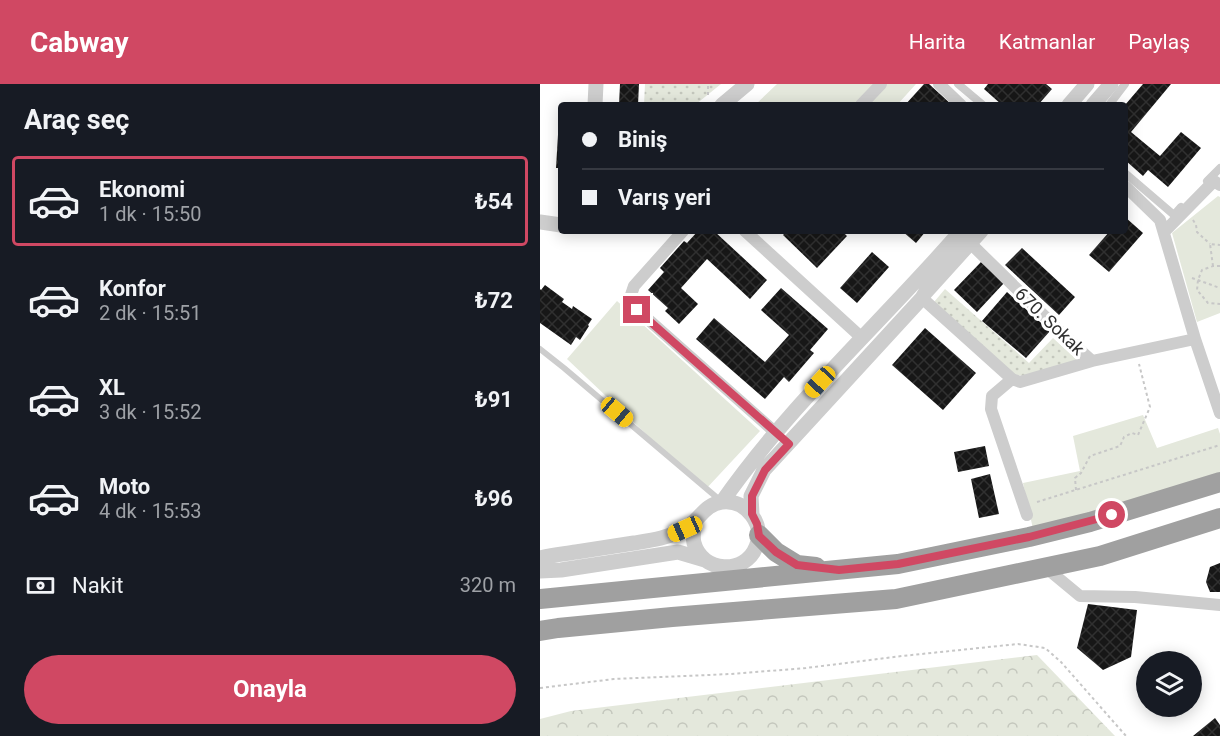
<!DOCTYPE html>
<html lang="tr">
<meta charset="utf-8">
<style>
body{margin:0;font-family:Roboto,sans-serif;background:#20242c;color:#f1f3f6;height:100vh;display:flex;flex-direction:column;font-size:22px;white-space:nowrap}
*{box-sizing:border-box;margin:0}
p{font-size:20px;color:#9ea1a6}
.icon{flex:none;width:33px;height:33px;fill:none;stroke:currentColor;stroke-width:2;stroke-linecap:round;stroke-linejoin:round}
.map{position:relative;flex:1;overflow:hidden}
.drawer{display:flex;flex-direction:column;background:#171b24;width:540px}
.drawer>*{flex:none}
.banner{position:absolute;left:18px;top:18px;width:570px;height:132px;border-radius:6px;box-shadow:0 3px 15px #0003;display:grid;align-content:center;height:132px;padding:0 24px;background:#171b24}
.fabs{position:absolute;left:596px;top:567px;display:grid;gap:12px}
.fabs a{display:grid;place-items:center;width:66px;height:66px;border-radius:50%;background:#171b24;box-shadow:0 3px 15px #0003;font-size:30px}
.end{position:absolute;width:27px;height:27px;margin:-14px;border:8px solid #d04863;background:#fff;box-shadow:0 0 0 3px #fff}
.from{border-radius:50%}
.car{position:absolute;width:18px;height:36px;margin:-18px -9px;border-radius:8px;box-shadow:0 0 4px 2px #0007;background:linear-gradient(#f5c518 24%,#345 0 40%,#f5c518 0 76%,#345 0 86%,#f5c518 0)}
.banner b{display:flex;align-items:center;gap:21px;height:57px;font-size:22px}
.banner b+b{border-top:2px solid #363941}
.banner i{width:15px;height:15px;background:#f1f3f6}
ul{padding:0;list-style:none}
li{display:flex;align-items:center;gap:18px;height:90px;margin:0 12px 9px;padding:0 12px;border:3px solid transparent;border-radius:6px}
li div{flex:1}
li b{display:block;font-size:22px}
li em{font-style:normal;font-weight:700}
li.on{border-color:#d04863}
li>.icon{width:54px;height:54px;stroke-width:1.5}
h2{padding:0 24px;font-size:27px;line-height:72px}
.pay{display:flex;align-items:center;gap:15px;height:66px;padding:0 24px;font-size:22px}
.pay p{margin-inline-start:auto}
.primary-button{display:flex;gap:12px;margin-top:auto;padding:12px 24px}
.primary-button a{flex:1;height:69px;border-radius:36px;background:#d04863;color:#fff;font-size:24px;font-weight:700;line-height:69px;text-align:center}
header{display:flex;align-items:center;gap:36px;box-sizing:border-box;height:84px;padding:0 30px;background:#d04863;color:#fff}
header strong{font-size:28px}
nav{display:flex;gap:33px;margin-inline-start:auto;font-size:21px}
main{display:flex;flex:1;min-height:0}
.map>svg:first-child{display:block}
.grass{fill:url(#grass-dots)}
.forest{fill:url(#forest-crowns)}
.green{fill:#e4e8dc}
.building{fill:url(#building-cross-hatch)}
.lines{fill:none;stroke-linecap:round;stroke-linejoin:round}
.path{stroke:#c7c7c7;stroke-width:2;stroke-dasharray:3 3;stroke-linecap:butt}
.service{stroke:#cdcdcd;stroke-width:6}
.pedestrian{stroke:#cdcdcd;stroke-width:8}
.minor{stroke:#cdcdcd;stroke-width:12}
.tertiary{stroke:#cdcdcd;stroke-width:15}
.trunk{stroke:#a0a0a0;stroke-width:20}
.route{stroke:#d04863;stroke-width:8}
.labels{text-anchor:middle;dominant-baseline:central;stroke-width:6;stroke-linejoin:round;paint-order:stroke}
.street-label{font-size:18px;fill:#303030;stroke:#fff}
</style>
<header>
<strong>Cabway</strong>
<nav><a>Harita</a><a>Katmanlar</a><a>Paylaş</a></nav>
</header>
<main>
<section class="drawer">
<h2>Araç seç</h2>
<ul>
<li class="on"><svg class="icon" aria-label="car" viewBox="0 0 24 24"><path d="M5 17H2v-5l4-1 3-4h7l3 4 3 1v5h-3M9 17h6M6 11h13"/><circle cx="7" cy="17" r="2"/><circle cx="17" cy="17" r="2"/></svg><div><b>Ekonomi</b><p>1 dk · 15:50</p></div><em>₺54</em></li>
<li><svg class="icon" aria-label="car" viewBox="0 0 24 24"><path d="M5 17H2v-5l4-1 3-4h7l3 4 3 1v5h-3M9 17h6M6 11h13"/><circle cx="7" cy="17" r="2"/><circle cx="17" cy="17" r="2"/></svg><div><b>Konfor</b><p>2 dk · 15:51</p></div><em>₺72</em></li>
<li><svg class="icon" aria-label="car" viewBox="0 0 24 24"><path d="M5 17H2v-5l4-1 3-4h7l3 4 3 1v5h-3M9 17h6M6 11h13"/><circle cx="7" cy="17" r="2"/><circle cx="17" cy="17" r="2"/></svg><div><b>XL</b><p>3 dk · 15:52</p></div><em>₺91</em></li>
<li><svg class="icon" aria-label="car" viewBox="0 0 24 24"><path d="M5 17H2v-5l4-1 3-4h7l3 4 3 1v5h-3M9 17h6M6 11h13"/><circle cx="7" cy="17" r="2"/><circle cx="17" cy="17" r="2"/></svg><div><b>Moto</b><p>4 dk · 15:53</p></div><em>₺96</em></li>
</ul>
<div class="pay"><svg class="icon" aria-label="cash" viewBox="0 0 24 24"><path d="M3 7h18v10H3z"/><circle cx="12" cy="12" r="2"/></svg>Nakit<p>320 m</p></div>
<div class="primary-button"><a>Onayla</a></div>
</section>
<div class="map">
<svg width="680" height="652" viewBox="0 0 680 652">
<defs>
<pattern id="grass-dots" width="8" height="8" patternUnits="userSpaceOnUse" patternTransform="scale(1.5)"><rect width="8" height="8" fill="#e4e8dc"/><path d="M2 2h.1M6 6h.1" fill="none" stroke="#c4c7bd" stroke-width="1.8" stroke-linecap="round"/></pattern>
<pattern id="forest-crowns" width="20" height="18" patternUnits="userSpaceOnUse" patternTransform="scale(1.5)"><rect width="20" height="18" fill="#e4e8dc"/><path d="M2 6a3 3 0 1 1 6 0M12 15a3 3 0 1 1 6 0" fill="none" stroke="#c4c7bd"/></pattern>
<pattern id="building-cross-hatch" width="8" height="8" patternUnits="userSpaceOnUse" patternTransform="scale(1.5)"><rect width="8" height="8" fill="#171717"/><path d="M0 0l8 8M0 8l8-8" fill="none" stroke="#303030"/></pattern>
</defs>
<rect width="100%" height="100%" fill="#fff"/>
<path class="grass" d="M105,0H181L155,21H104Z
M405,205L489,279L513,254L537,276L482,292L474,290L394,218Z"/>
<path class="forest" d="M497,571L575,652H0V635L31,627Z"/>
<path class="green" d="M237,0H376L357,21H215Z
M678,112L680,113V229L657,238L632,149Z
M77,217L220,347L165,406L27,275Z
M603,331L617,364L678,344L680,350V390L493,445L483,399L540,387L533,352Z"/>
<path class="building" d="M80,0H99L98,21H79Z
M384,0H389L412,21H365Z
M448,0H506L512,5L498,21H462L444,5Z
M603,0H631L591,48L620,72L641,48L661,64L628,103L608,86L603,92L585,76V21Z
M19,34H21V84H16Z
M585,133L603,149L569,188L549,171L570,147H585Z
M158,147H174L227,196L210,215L167,175L141,204L158,220L139,240L125,227L128,224L108,206L124,188L120,184L144,157L147,159Z
M247,147H302L307,152L277,184L243,151Z
M362,147H386L376,159Z
M482,164L535,213L519,231L465,181Z
M332,168L349,183L317,219L300,204Z
M441,178L464,199L437,228L414,206Z
M5,201L24,215L22,218L32,225L33,222L52,235L48,241L49,242L40,256L36,253L31,261L0,239V205L1,206Z
M241,204L288,245L270,266L274,269L249,298L244,293L225,315L156,255L174,234L225,278L249,251L221,226Z
M467,208L510,247L486,274L442,237Z
M385,244L436,289L403,326L352,281Z
M445,362L449,382L418,388L414,368Z
M450,390L459,430L439,434L431,395Z
M680,479V508H670L666,498L670,483Z
M548,520L597,526L591,573L563,586L537,564Z
M675,634L680,641V652H653Z"/>
<g class="lines">
<path class="path" d="M168,11V0
M653,136L656,141L657,148L670,160
M673,182L670,160L680,161
M680,182H673L662,186L658,196L657,206L668,219L680,220
M652,194L680,204
M536,406L535,394L541,389L550,372L580,362L584,353L592,349L598,351L610,323L599,280
M497,418L680,361
M0,604L74,595L191,590L266,584L362,572L478,560L505,564L521,578L586,652"/>
<path class="service" d="M0,265L24,284L181,417"/>
<path class="pedestrian" d="M418,0L443,21
M569,21L585,0
M585,89L634,131L641,123
M667,97L680,84"/>
<path class="minor" d="M399,0L421,21
M321,21L341,0
M585,102L620,136L655,255
M143,147L94,202L91,211L93,222L236,349
M205,147L322,254
M624,148L674,97L680,101
M425,154L532,259L552,277L655,255L680,329
M382,214L472,295L480,298L552,277
M472,295L452,312L451,325L487,431
M505,483L540,512L595,513L680,521"/>
<path class="tertiary" d="M55,21L56,0
M182,21L207,0
M529,21L547,0
M553,21L571,0
M0,138L21,141
M182,418C251,319 342,238 421,147
M212,430L211,412L224,386L382,214L385,209L441,147
M0,474C12,471 24,470 36,468C55,465 75,462 94,459C112,456 127,454 143,446C158,439 164,420 182,418C206,415 226,441 216,463C205,491 162,489 154,459C152,451 154,444 156,436
M0,487L21,486L138,468L165,476"/>
<path class="trunk" d="M219,451L236,468L257,481L276,483
M0,515L358,480L489,453L550,438L680,398
M0,547L18,544L132,533L356,515L560,472L680,434"/>
</g>
<g class="lines">
<path class="route" d="M97,226L249,360L225,386L212,412V430L217,440L219,452L236,468L257,481L299,486L358,480L489,453L572,431"/>
</g>
<g class="labels">
<g class="street-label">
<text transform="translate(510 237) rotate(44)">670. Sokak</text>
</g>
</g>
</svg>
<div class="fabs">
<a><svg class="icon" aria-label="layers" viewBox="0 0 24 24"><path d="M12 4l9 5-9 5-9-5zM3 14l9 5 9-5"/></svg></a>
</div>
<i class="end from" style="left:572px;top:431px"></i>
<i class="end" style="left:97px;top:226px"></i>
<i class="car" style="left:280px;top:298px;rotate:223deg"></i>
<i class="car" style="left:77px;top:328px;rotate:130deg"></i>
<i class="car" style="left:145px;top:445px;rotate:246deg"></i>
<div class="banner">
<b><i class="from"></i>Biniş</b>
<b><i></i>Varış yeri</b>
</div>
</div>
</main>
